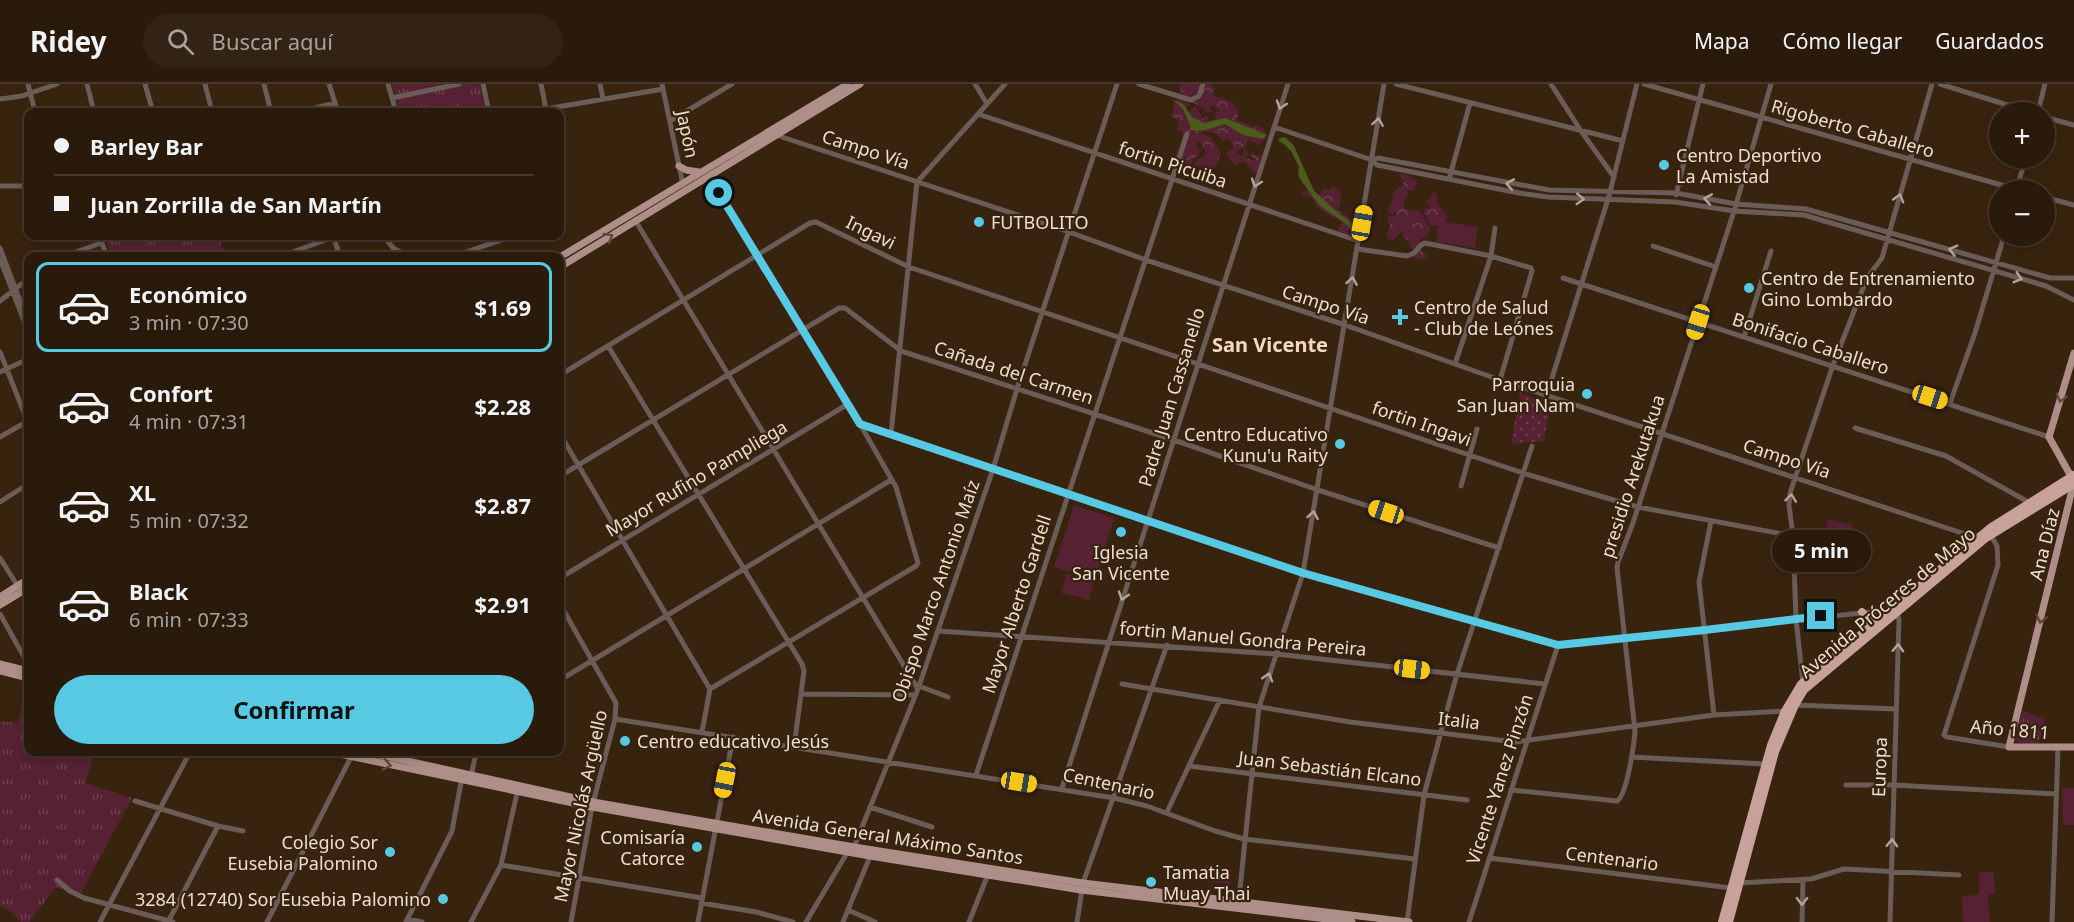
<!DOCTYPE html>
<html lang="es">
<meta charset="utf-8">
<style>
body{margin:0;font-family:"Noto Sans",sans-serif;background:#322314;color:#f1f3f6;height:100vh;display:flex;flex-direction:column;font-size:22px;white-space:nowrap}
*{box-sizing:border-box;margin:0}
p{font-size:20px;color:#a5a19d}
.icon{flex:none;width:33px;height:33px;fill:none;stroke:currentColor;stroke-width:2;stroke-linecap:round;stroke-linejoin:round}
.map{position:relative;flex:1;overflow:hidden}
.side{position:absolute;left:24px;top:168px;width:540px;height:504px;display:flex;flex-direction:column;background:#2a1a0b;border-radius:12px;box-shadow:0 3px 9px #0003,0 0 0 2px #46382c}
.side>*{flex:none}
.top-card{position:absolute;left:24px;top:24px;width:540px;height:132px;border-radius:12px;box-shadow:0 3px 9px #0003,0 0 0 2px #46382c;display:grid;align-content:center;height:132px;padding:0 30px;background:#2a1a0b}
.fabs{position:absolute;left:1989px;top:18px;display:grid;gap:12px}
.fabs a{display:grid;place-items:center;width:66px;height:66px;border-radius:50%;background:#2a1a0b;box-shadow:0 3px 9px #0003,0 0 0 2px #46382c;font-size:30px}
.end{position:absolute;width:27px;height:27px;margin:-14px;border:8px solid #57c9e2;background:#111;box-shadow:0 0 0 3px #111}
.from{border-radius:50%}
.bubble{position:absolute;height:42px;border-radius:21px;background:#2a1a0b;box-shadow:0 3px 9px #0003,0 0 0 2px #46382c;font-size:20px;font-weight:700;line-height:42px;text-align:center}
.car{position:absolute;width:18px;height:36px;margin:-18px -9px;border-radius:8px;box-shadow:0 0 4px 2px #0007;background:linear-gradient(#f5c518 24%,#345 0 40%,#f5c518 0 76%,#345 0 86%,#f5c518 0)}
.top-card b{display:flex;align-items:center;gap:21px;height:57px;font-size:22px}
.top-card b+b{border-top:2px solid #46382c}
.top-card i{width:15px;height:15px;background:#f1f3f6}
ul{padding:10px 0 0;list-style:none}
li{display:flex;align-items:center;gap:18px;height:90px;margin:0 12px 9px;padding:0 18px;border:3px solid transparent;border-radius:12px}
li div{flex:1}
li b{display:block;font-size:22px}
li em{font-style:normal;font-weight:700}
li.active{border-color:#57c9e2}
li>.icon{width:54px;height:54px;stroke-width:1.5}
.primary-button{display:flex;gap:12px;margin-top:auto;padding:12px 30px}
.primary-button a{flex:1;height:69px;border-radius:36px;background:#57c9e2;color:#111;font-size:24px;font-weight:700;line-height:69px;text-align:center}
header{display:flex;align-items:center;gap:36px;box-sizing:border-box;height:84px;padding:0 30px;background:#2a1a0b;border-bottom:2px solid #46382c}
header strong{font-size:28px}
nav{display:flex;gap:33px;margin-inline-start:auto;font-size:21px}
.search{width:420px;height:54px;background:#322314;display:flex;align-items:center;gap:15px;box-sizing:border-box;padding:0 21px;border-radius:33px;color:#a5a19d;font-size:22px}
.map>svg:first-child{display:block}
.grass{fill:url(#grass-dots)}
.forest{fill:url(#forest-crowns)}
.park{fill:url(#park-tufts)}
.garden{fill:#562132}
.water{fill:#4b5c1d}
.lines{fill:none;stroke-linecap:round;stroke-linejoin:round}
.minor{stroke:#6b5c58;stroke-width:5}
.major{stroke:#ad8e88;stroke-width:7}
.highway{stroke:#c8a29a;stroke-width:8}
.oneway{stroke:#b2a49b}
.oneway2{stroke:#614839}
.route{stroke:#57c9e2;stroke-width:8}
.poi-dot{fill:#57c9e2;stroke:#38230f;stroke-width:2}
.labels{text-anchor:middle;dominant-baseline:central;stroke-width:4.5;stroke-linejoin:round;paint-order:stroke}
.street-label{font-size:18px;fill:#edded2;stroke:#38230f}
.poi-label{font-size:18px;fill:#edded2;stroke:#38230f;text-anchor:start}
.neighbourhood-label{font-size:20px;font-weight:bold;fill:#f5d8c0;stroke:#38230f}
</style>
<header>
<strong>Ridey</strong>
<div class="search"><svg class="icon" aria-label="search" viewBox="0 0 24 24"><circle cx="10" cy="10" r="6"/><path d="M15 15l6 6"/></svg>Buscar aquí</div>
<nav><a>Mapa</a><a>Cómo llegar</a><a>Guardados</a></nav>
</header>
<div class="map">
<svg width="2074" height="838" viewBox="0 0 2074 838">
<defs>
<pattern id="grass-dots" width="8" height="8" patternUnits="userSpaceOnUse" patternTransform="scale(1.5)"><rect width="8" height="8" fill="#562132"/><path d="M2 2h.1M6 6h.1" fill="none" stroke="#6f414f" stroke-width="1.8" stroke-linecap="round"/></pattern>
<pattern id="forest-crowns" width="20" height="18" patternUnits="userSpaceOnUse" patternTransform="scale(1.5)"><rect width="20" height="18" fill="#562132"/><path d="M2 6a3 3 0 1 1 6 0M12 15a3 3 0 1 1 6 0" fill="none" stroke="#6f414f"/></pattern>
<pattern id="park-tufts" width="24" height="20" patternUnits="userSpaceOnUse" patternTransform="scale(1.5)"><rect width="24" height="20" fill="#562132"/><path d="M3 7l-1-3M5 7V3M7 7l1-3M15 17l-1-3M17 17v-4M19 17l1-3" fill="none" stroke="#6f414f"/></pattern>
</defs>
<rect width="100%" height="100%" fill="#38230f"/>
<path class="grass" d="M1520,309L1551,319L1544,357L1511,360Z"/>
<path class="forest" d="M1179,0H1211L1215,5L1212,9L1215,13L1223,14L1233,19V22L1238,27V37L1249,40L1251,43L1258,41L1264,45L1267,51L1259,62L1248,54L1246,62L1235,68L1242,72L1244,70L1243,65H1245L1249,70L1245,74L1255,76L1256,75L1251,72V69L1255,71H1262L1259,78L1264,82L1263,88H1254L1245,78H1240L1236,81L1229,75L1226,69L1234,64L1233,60L1228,56L1223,57C1217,49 1212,47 1202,48V50L1210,53L1221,67C1219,74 1217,85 1208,87L1201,82L1192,84L1199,74L1203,73C1209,67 1203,62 1198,57L1195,59L1200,67L1198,72L1193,75L1192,80L1188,82L1178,79V73L1175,71L1182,57V48L1177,46L1179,37L1172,32L1175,17L1180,14L1184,15L1188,21L1186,25L1188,28L1195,22L1198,25L1202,35L1207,32L1209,37L1216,35L1214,28L1220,26L1211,22L1210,23L1212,28L1208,29C1199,19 1180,17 1179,0Z
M1400,89L1408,91L1417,97L1414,107L1406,105L1408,111L1404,118V125L1420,127L1430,145L1428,150L1420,156V165L1427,172L1423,176L1413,174L1415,167L1409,163V158L1403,152V147L1393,156L1389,155L1386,151L1390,142L1387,133L1397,131L1395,127L1391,131L1387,127L1392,118L1393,108L1403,101L1404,96L1398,92Z
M1332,103L1340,106L1341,118L1338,126L1352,135L1360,136L1358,151L1355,154L1338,147L1341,137L1330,132L1317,123L1312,113L1302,111V107H1308L1312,104L1319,111L1323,105L1330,106Z
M1433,108L1437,110V118L1447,131L1446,137L1439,142H1431L1423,129L1425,125L1431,123L1425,118L1431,113Z"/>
<path class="park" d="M392,0H479L486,28H400Z
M104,152H218L225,172H112Z
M28,607V668H95L85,699L132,714L80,811L56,803L30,838H21L10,827L0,822V637L17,639Z
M2022,627L2045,634L2039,659L2023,660L2017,657L2016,653Z"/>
<path class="garden" d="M1439,137L1478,143L1475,164L1436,158Z
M1074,421L1114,434L1095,496L1054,483Z
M1828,435L1853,441L1851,449L1867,453L1865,461L1825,451Z
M1066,490L1094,497L1089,516L1061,509Z
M2062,704H2074V741H2063Z
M1205,781L1232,785L1230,801L1203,796Z
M1979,788H1994L1995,810H1988L1990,838H1963L1962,812L1982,810H1979Z"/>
<path class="water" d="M1172,15L1183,20L1192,33L1204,39L1225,34L1267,51L1263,55L1243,51L1225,40C1213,43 1205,49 1192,46L1183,25Z
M1285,53L1294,62L1314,107L1336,127L1355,141L1353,149L1345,139L1320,122L1313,113L1300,95L1298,90L1299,83L1291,67L1284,60L1278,57L1280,54Z"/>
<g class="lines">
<path class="minor" d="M28,0L35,28
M87,0L94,28
M145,0L153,28
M205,0L212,28
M264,0L271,28
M329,0L338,28
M388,0L396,28
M483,0L489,28
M541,0L546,25
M600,0L603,15
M662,0L683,101
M975,0L987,20
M1139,0L1191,16L1199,12L1203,0
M1396,0L1623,57
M1551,0L1581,47L1614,93
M1644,0L2019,106
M1940,0L2030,28
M392,14L459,0
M0,15L22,12L57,0
M300,28L335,19
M528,28L663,5
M2038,28L2045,0
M978,30L1359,157
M2044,33L2074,41
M670,37L732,0
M1274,43L1372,76L1377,81L1519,109L1548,113L1675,118L1734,127L1804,131L2046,202L2074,216
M776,51L1069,148L1146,176L1345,241L1500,296L1977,454
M1372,76L1378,74L1549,106L1676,109L1736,120L1806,125L2050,194H2074
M709,92L860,340L896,403L918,479L916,482L710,605
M1450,92L1470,19
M0,102H28
M2016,106L2026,74
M1676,111L1703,0
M2044,113L2074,121
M635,136L918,605
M99,152L107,172
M333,152L340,172
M384,152L393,164L407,172
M1653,162L1716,183
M0,164L28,238
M1358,165L1407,172L1414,169L1421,161L1425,159L1491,172L1531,184L1532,187L1500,296
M295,167L337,152
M65,172L101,159
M454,172L513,152
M0,175L28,247
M1563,194L2049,353
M0,217L28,195
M1744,253L1771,167
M608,262L802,580L804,587L794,663
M0,268L28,339
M1455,280L1491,172L1495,144
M0,288L28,275
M560,291L810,139L816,138L909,183L1523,389L1593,410L1638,423L1793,452
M1547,310L1609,112L1637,0
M1950,319L1975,249L2004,152
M860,340L1303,489L1558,561L1890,526L1897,529L1899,536L1890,838
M1855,344L1946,372L2030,419
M560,350L710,605L702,648
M891,350L917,98L1005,0
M0,353L28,337
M560,392L839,224H845L901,267L1174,356L1318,406L1499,464
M1461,402L1477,345
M0,418L28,400
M1711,437L1699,498L1714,631
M1990,450L1997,462L1998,481L1944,651L1947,653L2009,663
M0,474L19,504
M560,494L848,320
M560,520L616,619L615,635L592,723L571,838
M0,530L28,580
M938,547L1276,570L1545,600
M560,596L891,396
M1803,599L1796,535L1793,452L1789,421L1790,409L1833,281L1867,194L1882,174L1932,0
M1122,600L1350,638L1515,658L1714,631L1785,627L1795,621L1896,625
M919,602L948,613
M801,610L915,611
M615,635L1114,714L1147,722L1215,747L1244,755L1415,775
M1631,673L1765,680
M1189,682L1467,716
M976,691L1187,50
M471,693L476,668
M1846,701H1894L2056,710
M1062,704L1288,0
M1511,706L1617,717C1627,711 1634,661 1635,647L1617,484L1618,478L1633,439L1735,124L1771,0
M135,717L218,742L243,747
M870,723L932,743
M1167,728L1220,616
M1489,774L1731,804
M501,781L702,814
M57,796L70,807L84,814L173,838
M1739,799L1811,795L1844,785L1959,791
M701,819L756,828L793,838
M1238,824L1259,623L1303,489L1384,0
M848,826L875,838
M407,835L422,838
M100,838L190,668
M168,838L218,742
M267,838L351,673L352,668
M406,838L452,747L462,693
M471,838L501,781L517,709
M698,838L733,653
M806,838L847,769L854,763L918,605L993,385L1017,305L1117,0
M843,838L871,770
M969,838L989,788
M1077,838L1083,799L1167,561
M1407,838L1424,711L1441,648L1457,590L1532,362
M1469,838L1558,561
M1802,838L1803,796
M2052,838L2058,664"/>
<path class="major" d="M679,82L686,86L699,88
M560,173L848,0
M560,183L860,0
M2074,269L2049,353L2073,396L2072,406L2009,663H2074
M0,513L28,495
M0,521L28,504
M0,580L28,587
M0,587L28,594
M330,668L592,723L870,772L1081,806L1352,838
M367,668L593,718L854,763L1083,799L1409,838"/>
<path class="highway" d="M1862,528L1872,540
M1722,838L1771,661L1785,627L1801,600L1990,444L2074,391
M1729,838L1775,668L1795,621L1804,606L1986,454L2074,400"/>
</g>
<defs><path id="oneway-chevron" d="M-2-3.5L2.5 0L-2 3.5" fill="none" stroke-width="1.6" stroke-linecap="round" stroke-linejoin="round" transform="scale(1.5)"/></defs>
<g class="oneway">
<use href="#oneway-chevron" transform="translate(1281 21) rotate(108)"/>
<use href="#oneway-chevron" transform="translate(1378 38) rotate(-81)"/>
<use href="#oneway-chevron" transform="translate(1256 99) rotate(108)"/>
<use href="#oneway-chevron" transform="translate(1510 100) rotate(-170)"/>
<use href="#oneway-chevron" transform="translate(1899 114) rotate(-74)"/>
<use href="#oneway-chevron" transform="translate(1580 115) rotate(3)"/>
<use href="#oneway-chevron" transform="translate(1708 115) rotate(-170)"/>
<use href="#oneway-chevron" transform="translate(1953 166) rotate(-165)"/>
<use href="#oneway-chevron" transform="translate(2018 194) rotate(16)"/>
<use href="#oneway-chevron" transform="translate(1352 197) rotate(-81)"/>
<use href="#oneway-chevron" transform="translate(1791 414) rotate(-84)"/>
<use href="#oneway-chevron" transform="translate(1313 431) rotate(-80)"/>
<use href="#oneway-chevron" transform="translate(1123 512) rotate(108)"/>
<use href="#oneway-chevron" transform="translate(1898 564) rotate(-88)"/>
<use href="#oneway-chevron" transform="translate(1268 593) rotate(-73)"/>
<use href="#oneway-chevron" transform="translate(1892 759) rotate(-88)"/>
<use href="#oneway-chevron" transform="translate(1802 817) rotate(91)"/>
</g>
<g class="oneway2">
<use href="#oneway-chevron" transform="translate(609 153) rotate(-31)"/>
<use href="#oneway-chevron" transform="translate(2061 314) rotate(106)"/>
<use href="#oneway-chevron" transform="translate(2041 535) rotate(104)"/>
<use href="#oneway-chevron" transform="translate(387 681) rotate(11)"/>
</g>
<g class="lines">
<path class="route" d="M719,109L860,340L1303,489L1558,561L1705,546L1821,532"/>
</g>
<g class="poi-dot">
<circle cx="1664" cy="81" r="6"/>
<circle cx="979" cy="138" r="6"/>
<circle cx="1749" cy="204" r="6"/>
<path d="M1397 224h6v6h6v6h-6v6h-6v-6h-6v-6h6z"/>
<circle cx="1587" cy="310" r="6"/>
<circle cx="1340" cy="360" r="6"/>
<circle cx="1121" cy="448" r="6"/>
<circle cx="625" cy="657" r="6"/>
<circle cx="697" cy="763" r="6"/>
<circle cx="390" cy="768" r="6"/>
<circle cx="1151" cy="798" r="6"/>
<circle cx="443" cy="815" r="6"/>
</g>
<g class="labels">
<g class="street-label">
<text transform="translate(1853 44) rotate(16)">Rigoberto Caballero</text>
<text transform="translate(688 50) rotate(78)">Japón</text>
<text transform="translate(866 65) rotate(18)">Campo Vía</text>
<text transform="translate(1173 80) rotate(18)">fortin Picuiba</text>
<text transform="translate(871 148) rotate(26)">Ingavi</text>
<text transform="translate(1326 220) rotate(18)">Campo Vía</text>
<text transform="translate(1811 259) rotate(18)">Bonifacio Caballero</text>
<text transform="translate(1014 288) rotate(18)">Cañada del Carmen</text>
<text transform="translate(1171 313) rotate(-73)">Padre Juan Cassanello</text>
<text transform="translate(1422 339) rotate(19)">fortin Ingavi</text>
<text transform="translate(1787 374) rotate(18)">Campo Vía</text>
<text transform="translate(1632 392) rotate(-72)">presidio Arekutakua</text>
<text transform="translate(696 394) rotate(-31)">Mayor Rufino Pampliega</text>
<text transform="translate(2044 460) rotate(-76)">Ana Díaz</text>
<text transform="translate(935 507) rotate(-71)">Obispo Marco Antonio Maíz</text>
<text transform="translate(1887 518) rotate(-40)">Avenida Próceres de Mayo</text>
<text transform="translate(1016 520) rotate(-72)">Mayor Alberto Gardell</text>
<text transform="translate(1243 554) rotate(5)">fortin Manuel Gondra Pereira</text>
<text transform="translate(1459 636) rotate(7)">Italia</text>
<text transform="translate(2010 645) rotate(5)">Año 1811</text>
<text transform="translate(1879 683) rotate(-88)">Europa</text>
<text transform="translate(1330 684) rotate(7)">Juan Sebastián Elcano</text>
<text transform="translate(1499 695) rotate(-72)">Vicente Yanez Pinzón</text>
<text transform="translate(1109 699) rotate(12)">Centenario</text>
<text transform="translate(580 722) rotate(-78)">Mayor Nicolás Argüello</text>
<text transform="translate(888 752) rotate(9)">Avenida General Máximo Santos</text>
<text transform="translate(1612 774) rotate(7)">Centenario</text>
</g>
<g class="poi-label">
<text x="1676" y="71">Centro Deportivo<tspan x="1676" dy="21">La Amistad</tspan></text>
<text x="991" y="138">FUTBOLITO</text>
<text x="1761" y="194">Centro de Entrenamiento<tspan x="1761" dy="21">Gino Lombardo</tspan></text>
<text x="1414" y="223">Centro de Salud<tspan x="1414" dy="21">- Club de Leónes</tspan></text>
<text x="1575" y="300" text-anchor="end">Parroquia<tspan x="1575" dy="21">San Juan Nam</tspan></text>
<text x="1328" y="350" text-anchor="end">Centro Educativo<tspan x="1328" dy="21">Kunu'u Raity</tspan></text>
<text x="1121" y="468" text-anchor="middle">Iglesia<tspan x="1121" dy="21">San Vicente</tspan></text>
<text x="637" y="657">Centro educativo Jesús</text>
<text x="685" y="753" text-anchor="end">Comisaría<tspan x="685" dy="21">Catorce</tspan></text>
<text x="378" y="758" text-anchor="end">Colegio Sor<tspan x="378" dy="21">Eusebia Palomino</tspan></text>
<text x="1163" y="788">Tamatia<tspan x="1163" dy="21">Muay Thai</tspan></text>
<text x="431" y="815" text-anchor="end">3284 (12740) Sor Eusebia Palomino</text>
</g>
<g class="neighbourhood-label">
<text x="1270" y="260">San Vicente</text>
</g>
</g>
</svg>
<div class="fabs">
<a>+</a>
<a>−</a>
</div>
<i class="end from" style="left:719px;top:109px"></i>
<i class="end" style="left:1821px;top:532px"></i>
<div class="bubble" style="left:1772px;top:446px;width:99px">5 min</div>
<i class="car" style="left:1362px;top:139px;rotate:10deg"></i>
<i class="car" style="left:1698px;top:238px;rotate:197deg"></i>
<i class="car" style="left:1930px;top:313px;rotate:108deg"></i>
<i class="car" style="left:1386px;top:428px;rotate:288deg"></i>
<i class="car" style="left:1412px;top:585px;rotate:97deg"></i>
<i class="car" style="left:725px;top:696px;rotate:191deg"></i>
<i class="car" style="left:1019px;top:698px;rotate:99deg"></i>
<div class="top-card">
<b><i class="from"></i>Barley Bar</b>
<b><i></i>Juan Zorrilla de San Martín</b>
</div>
<section class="side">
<ul>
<li class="active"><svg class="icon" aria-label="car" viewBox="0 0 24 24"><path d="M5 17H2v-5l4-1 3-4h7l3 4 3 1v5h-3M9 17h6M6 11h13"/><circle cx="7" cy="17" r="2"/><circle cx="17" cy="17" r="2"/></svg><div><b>Económico</b><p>3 min · 07:30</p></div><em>$1.69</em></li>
<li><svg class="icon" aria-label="car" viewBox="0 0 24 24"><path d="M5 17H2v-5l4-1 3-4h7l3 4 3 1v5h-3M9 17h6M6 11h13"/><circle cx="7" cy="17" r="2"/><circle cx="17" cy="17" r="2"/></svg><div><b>Confort</b><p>4 min · 07:31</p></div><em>$2.28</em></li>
<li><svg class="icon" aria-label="car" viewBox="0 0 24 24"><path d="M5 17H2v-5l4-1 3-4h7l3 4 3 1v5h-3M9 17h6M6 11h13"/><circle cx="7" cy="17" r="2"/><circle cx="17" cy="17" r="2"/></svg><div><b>XL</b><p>5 min · 07:32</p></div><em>$2.87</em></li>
<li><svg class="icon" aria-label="car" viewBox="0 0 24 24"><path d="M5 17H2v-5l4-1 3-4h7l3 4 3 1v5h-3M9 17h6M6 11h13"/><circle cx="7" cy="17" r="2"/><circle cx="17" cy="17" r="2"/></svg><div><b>Black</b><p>6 min · 07:33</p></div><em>$2.91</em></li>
</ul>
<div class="primary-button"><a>Confirmar</a></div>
</section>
</div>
